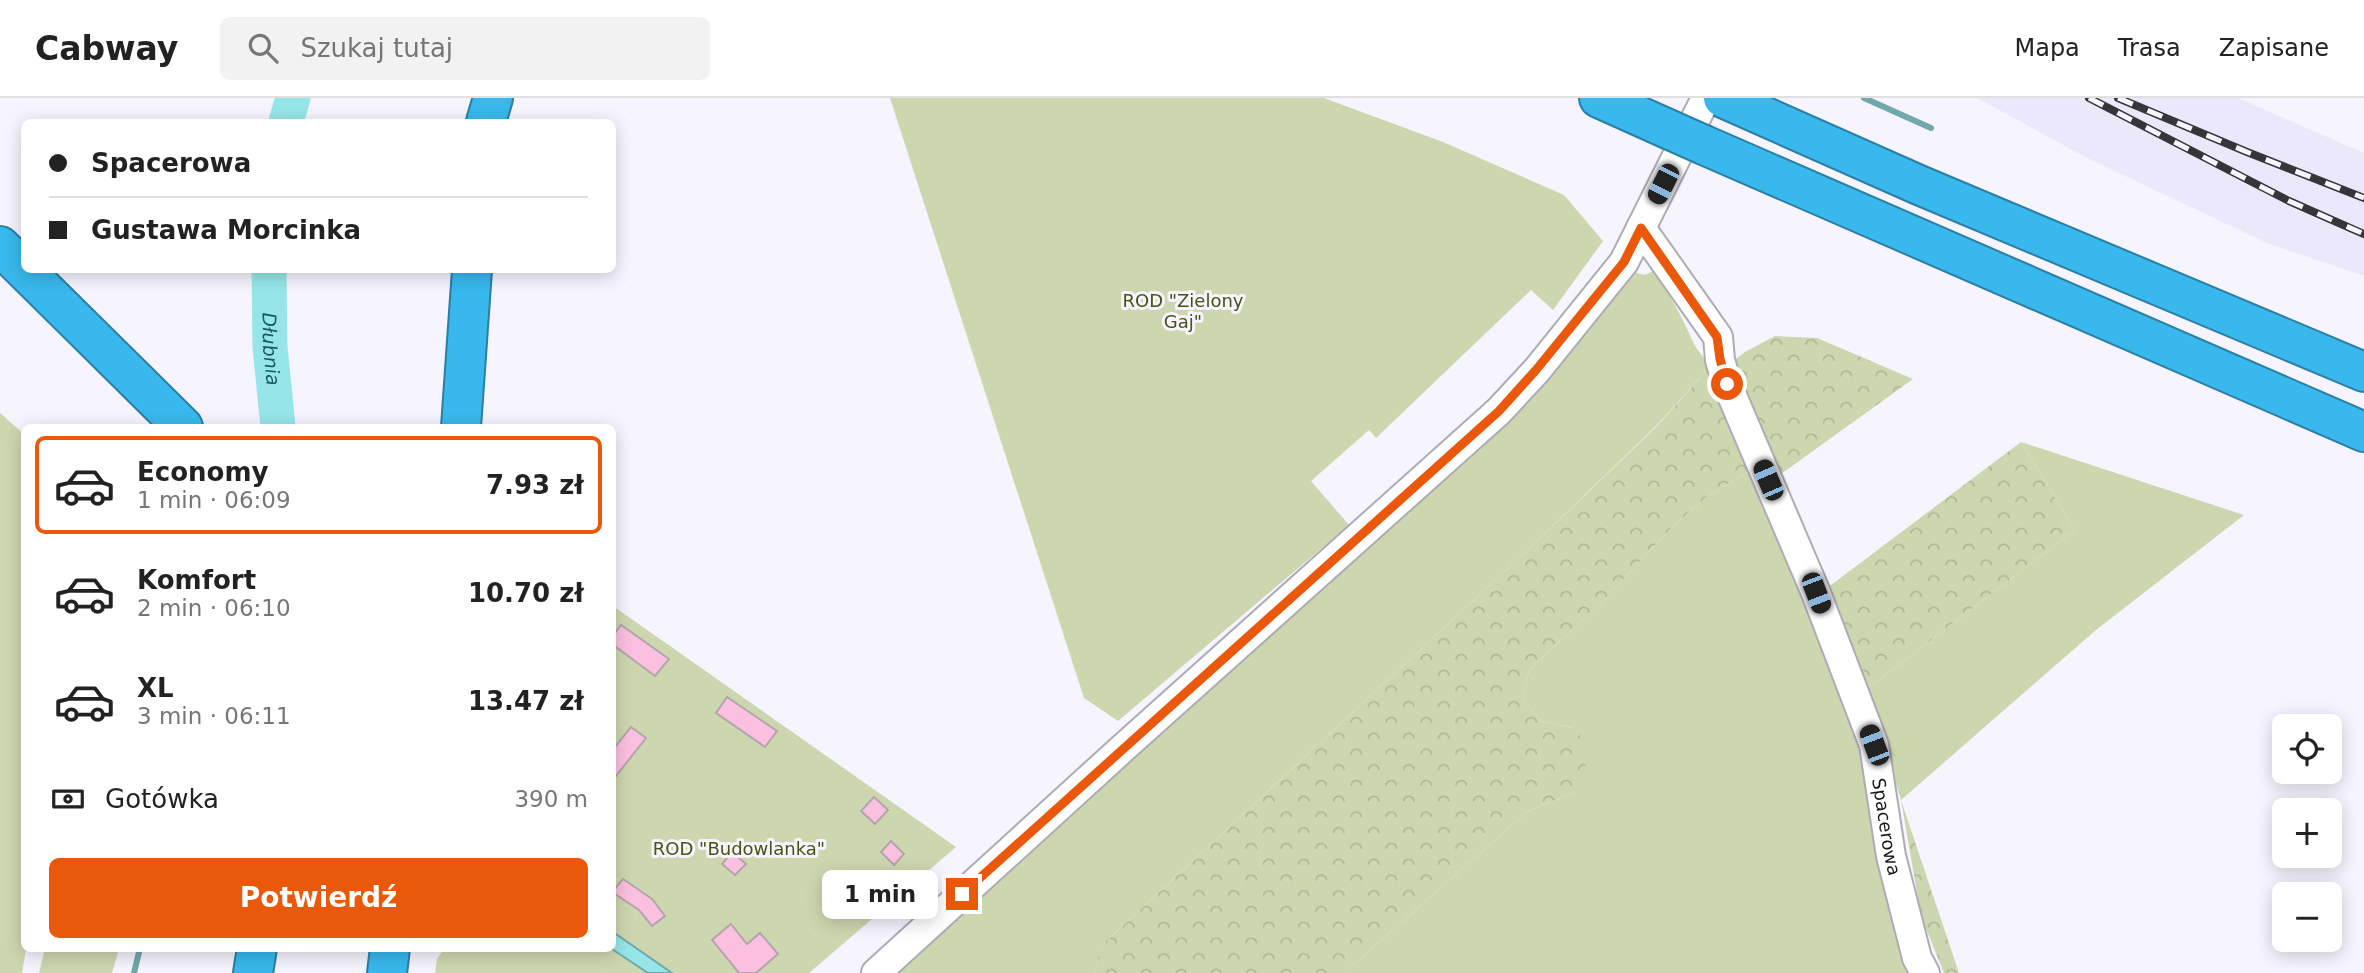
<!DOCTYPE html>
<html lang="pl">
<meta charset="utf-8">
<style>
body{margin:0;font-family:"DejaVu Sans",sans-serif;background:#f2f2f2;color:#222;height:100vh;display:flex;flex-direction:column;font-size:26px;white-space:nowrap}
*{box-sizing:border-box;margin:0}
p{font-size:23px;color:#767676}
.icon{flex:none;width:38px;height:38px;fill:none;stroke:currentColor;stroke-width:2;stroke-linecap:round;stroke-linejoin:round}
.map{position:relative;flex:1;overflow:hidden}
.details{position:absolute;left:21px;top:326px;width:595px;height:528px;display:flex;flex-direction:column;background:#fff;border-radius:10px;box-shadow:0 4px 18px #0003}
.details>*{flex:none}
.banner{position:absolute;left:21px;top:21px;width:595px;height:154px;border-radius:10px;box-shadow:0 4px 18px #0003;display:grid;align-content:center;height:154px;padding:0 28px;background:#fff}
.buttons{position:absolute;left:2272px;top:616px;display:grid;gap:14px}
.buttons a{display:grid;place-items:center;width:70px;height:70px;border-radius:10px;background:#fff;box-shadow:0 4px 18px #0003;font-size:35px}
.end{position:absolute;width:32px;height:32px;margin:-16px;border:9px solid #ea580c;background:#fff;box-shadow:0 0 0 4px #fff}
.from{border-radius:50%}
.bubble{position:absolute;height:49px;border-radius:10px;background:#fff;box-shadow:0 4px 18px #0003;font-size:23px;font-weight:700;line-height:49px;text-align:center}
.car{position:absolute;width:21px;height:42px;margin:-21px -10px;border-radius:9px;box-shadow:0 0 5px 2px #0007;background:linear-gradient(#222 24%,#8ab4d8 0 40%,#222 0 76%,#8ab4d8 0 86%,#222 0)}
.banner b{display:flex;align-items:center;gap:24px;height:66px;font-size:26px}
.banner b+b{border-top:2px solid #e0e0e0}
.banner i{width:18px;height:18px;background:#222}
ul{padding:12px 0 0;list-style:none}
li{display:flex;align-items:center;gap:21px;height:98px;margin:0 14px 10px;padding:0 14px;border:4px solid transparent;border-radius:10px}
li div{flex:1}
li b{display:block;font-size:26px}
li em{font-style:normal;font-weight:700}
li.on{border-color:#ea580c}
li>.icon{width:63px;height:63px;stroke-width:1.5}
.pay{display:flex;align-items:center;gap:18px;height:77px;padding:0 28px;font-size:26px}
.pay p{margin-inline-start:auto}
.cta{display:flex;gap:14px;margin-top:auto;padding:14px 28px}
.cta a{flex:1;height:80px;border-radius:10px;background:#ea580c;color:#fff;font-size:28px;font-weight:700;line-height:80px;text-align:center}
header{display:flex;align-items:center;gap:42px;box-sizing:border-box;height:98px;padding:0 35px;background:#fff;border-bottom:2px solid #e0e0e0}
header strong{font-size:33px}
nav{display:flex;gap:38px;margin-inline-start:auto;font-size:24px}
.search{width:490px;height:63px;background:#f2f2f2;display:flex;align-items:center;gap:18px;box-sizing:border-box;padding:0 24px;border-radius:10px;color:#767676;font-size:26px}
.map>svg:first-child{display:block}
.built{fill:#ece8fb}
.green{fill:#cdd7af}
.forest{fill:url(#forest-crowns)}
.water{fill:#96e6e9;stroke:#70a8ab;stroke-width:2}
.lines{fill:none;stroke-linecap:round;stroke-linejoin:round}
.stream{stroke:#70a8ab;stroke-width:6}
.river{stroke:#96e6e9;stroke-width:35}
.building{fill:#fbc0df;stroke:#b2a5ac;stroke-width:2}
.minor-casing{stroke:#aeabb7;stroke-width:32}
.highway-casing{stroke:#2c7fa4;stroke-width:42}
.minor{stroke:#fff;stroke-width:28}
.highway{stroke:#38b8ed;stroke-width:38}
.rail-casing{stroke:#36353a;stroke-width:8}
.rail{stroke:#f6f4fe;stroke-width:5;stroke-dasharray:16;stroke-linecap:butt}
.highway-bridge-casing{stroke:#2c7fa4;stroke-width:42;stroke-linecap:butt}
.highway-bridge{stroke:#38b8ed;stroke-width:38}
.route{stroke:#ea580c;stroke-width:9}
.labels{text-anchor:middle;dominant-baseline:central;stroke-width:6;stroke-linejoin:round;paint-order:stroke}
.park-label{font-size:18px;fill:#475213;stroke:#f6f4fe}
.street-label{font-size:18px;fill:#17161b;stroke:#f6f4fe}
.water-label{font-size:19px;font-style:italic;fill:#155a5c;stroke:#f6f4fe}
</style>
<header>
<strong>Cabway</strong>
<div class="search"><svg class="icon" aria-label="search" viewBox="0 0 24 24"><circle cx="10" cy="10" r="6"/><path d="M15 15l6 6"/></svg>Szukaj tutaj</div>
<nav><a>Mapa</a><a>Trasa</a><a>Zapisane</a></nav>
</header>
<div class="map">
<svg width="2364" height="875" viewBox="0 0 2364 875">
<defs>
<pattern id="forest-crowns" width="20" height="18" patternUnits="userSpaceOnUse" patternTransform="scale(1.75)"><rect width="20" height="18" fill="#cdd7af"/><path d="M2 6a3 3 0 1 1 6 0M12 15a3 3 0 1 1 6 0" fill="none" stroke="#afb896"/></pattern>
</defs>
<rect width="100%" height="100%" fill="#f6f4fe"/>
<path class="built" d="M1977,0H2238L2364,55V178L2269,146L2087,60Z"/>
<path class="green" d="M890,0H1324L1443,44L1564,97L1603,143L1553,212L1531,192L1376,340L1369,332L1311,383L1349,427L1118,623L1084,600Z
M1633,172C1641,178 1646,178 1654,172L1674,191L1668,195C1678,212 1686,228 1694,246C1699,255 1705,259 1709,270L1656,328L1532,448L1102,847L1095,875H890Z
M0,315L24,336L26,851L22,875H0Z
M2021,344L2244,417L2096,532L1901,702L1867,591L2075,432Z
M1753,371L1856,625L1915,875H1344L1528,713L1574,695L1572,630L1541,623L1523,603L1529,572L1600,506L1672,429L1708,398Z
M613,508L956,749L809,875H435L437,861L444,851L612,850Z
M45,851V850L119,851L112,875H39Z"/>
<path class="forest" d="M1775,238L1817,240L1913,281L1781,376L1730,265L1745,254Z
M1709,270L1753,371L1708,398L1672,429L1600,506L1529,572L1523,603L1541,623L1572,630L1593,651L1574,695L1528,713L1344,875H1095L1101,848L1532,448L1656,329Z
M2021,344L2075,432L1867,591L1827,490Z
M1901,702L1959,875H1944L1921,818Z"/>
<path class="water" d="M613,834L672,875H648L612,851Z"/>
<g class="lines">
<path class="stream" d="M1864,0L1931,30
M134,875L140,850"/>
<g class="river">
<path d="M286,24L293,0"/>
<path id="s1" d="M269,172L270,249L278,329"/>
</g>
</g>
<path class="building" d="M621,527L669,561L655,578L612,546V539Z
M727,599L777,633L765,649L716,615Z
M631,629L646,640L612,683V653Z
M874,699L888,712L875,726L861,713Z
M891,743L904,756L894,767L881,754Z
M732,754L746,766L735,777L722,766Z
M623,781L652,801L665,818L652,828L639,812L612,794Z
M731,826L747,846L760,835L778,856L756,875H739L712,842Z"/>
<g class="lines">
<g class="minor-casing">
<g id="minor">
<path id="s2" d="M1641,130L1718,239L1720,262L1727,286L1816,495L1874,647L1891,758L1917,860L1925,875"/>
<path d="M876,875L1123,650L1499,313L1537,272L1624,164L1706,0"/>
</g>
</g>
<g class="highway-casing">
<path id="highway" d="M1599,0L1668,31
M1723,0L1919,87L2364,274
M486,24L493,0
M1704,47L2364,334
M0,148L183,329
M461,329L472,172
M253,875L257,850
M387,875L390,850"/>
</g>
<use href="#minor" class="minor"/>
<use href="#highway" class="highway"/>
<g class="rail-casing">
<path id="rail" d="M2089,0L2289,103L2364,136
M2118,0L2247,54L2364,100"/>
</g>
<use href="#rail" class="rail"/>
<g class="highway-bridge-casing">
<path id="highway-bridge" d="M1668,31L1704,47"/>
</g>
<use href="#highway-bridge" class="highway-bridge"/>
</g>
<g class="lines">
<path class="route" d="M962,796L1499,313L1536,272L1624,164L1641,130L1717,239L1720,261L1727,286"/>
</g>
<g class="labels">
<g class="park-label">
<text x="1183" y="202">ROD "Zielony<tspan x="1183" dy="21">Gaj"</tspan></text>
<text x="739" y="750">ROD "Budowlanka"</text>
</g>
<g class="street-label">
<text stroke="none"><textPath href="#s2" startOffset="654">Spacerowa</textPath></text>
</g>
<g class="water-label">
<text stroke="none"><textPath href="#s1" startOffset="79">Dłubnia</textPath></text>
</g>
</g>
</svg>
<div class="buttons">
<a><svg class="icon" aria-label="locate" viewBox="0 0 24 24"><circle cx="12" cy="12" r="6"/><path d="M12 2v4M12 18v4M2 12h4M18 12h4"/></svg></a>
<a>+</a>
<a>−</a>
</div>
<i class="end from" style="left:1727px;top:286px"></i>
<i class="end" style="left:962px;top:796px"></i>
<div class="bubble" style="left:822px;top:772px;width:116px">1 min</div>
<i class="car" style="left:1663px;top:86px;rotate:207deg"></i>
<i class="car" style="left:1768px;top:382px;rotate:337deg"></i>
<i class="car" style="left:1816px;top:495px;rotate:159deg"></i>
<i class="car" style="left:1874px;top:647px;rotate:339deg"></i>
<div class="banner">
<b><i class="from"></i>Spacerowa</b>
<b><i></i>Gustawa Morcinka</b>
</div>
<section class="details">
<ul>
<li class="on"><svg class="icon" aria-label="car" viewBox="0 0 24 24"><path d="M5 17H2v-5l4-1 3-4h7l3 4 3 1v5h-3M9 17h6M6 11h13"/><circle cx="7" cy="17" r="2"/><circle cx="17" cy="17" r="2"/></svg><div><b>Economy</b><p>1 min · 06:09</p></div><em>7.93 zł</em></li>
<li><svg class="icon" aria-label="car" viewBox="0 0 24 24"><path d="M5 17H2v-5l4-1 3-4h7l3 4 3 1v5h-3M9 17h6M6 11h13"/><circle cx="7" cy="17" r="2"/><circle cx="17" cy="17" r="2"/></svg><div><b>Komfort</b><p>2 min · 06:10</p></div><em>10.70 zł</em></li>
<li><svg class="icon" aria-label="car" viewBox="0 0 24 24"><path d="M5 17H2v-5l4-1 3-4h7l3 4 3 1v5h-3M9 17h6M6 11h13"/><circle cx="7" cy="17" r="2"/><circle cx="17" cy="17" r="2"/></svg><div><b>XL</b><p>3 min · 06:11</p></div><em>13.47 zł</em></li>
</ul>
<div class="pay"><svg class="icon" aria-label="cash" viewBox="0 0 24 24"><path d="M3 7h18v10H3z"/><circle cx="12" cy="12" r="2"/></svg>Gotówka<p>390 m</p></div>
<div class="cta"><a>Potwierdź</a></div>
</section>
</div>
